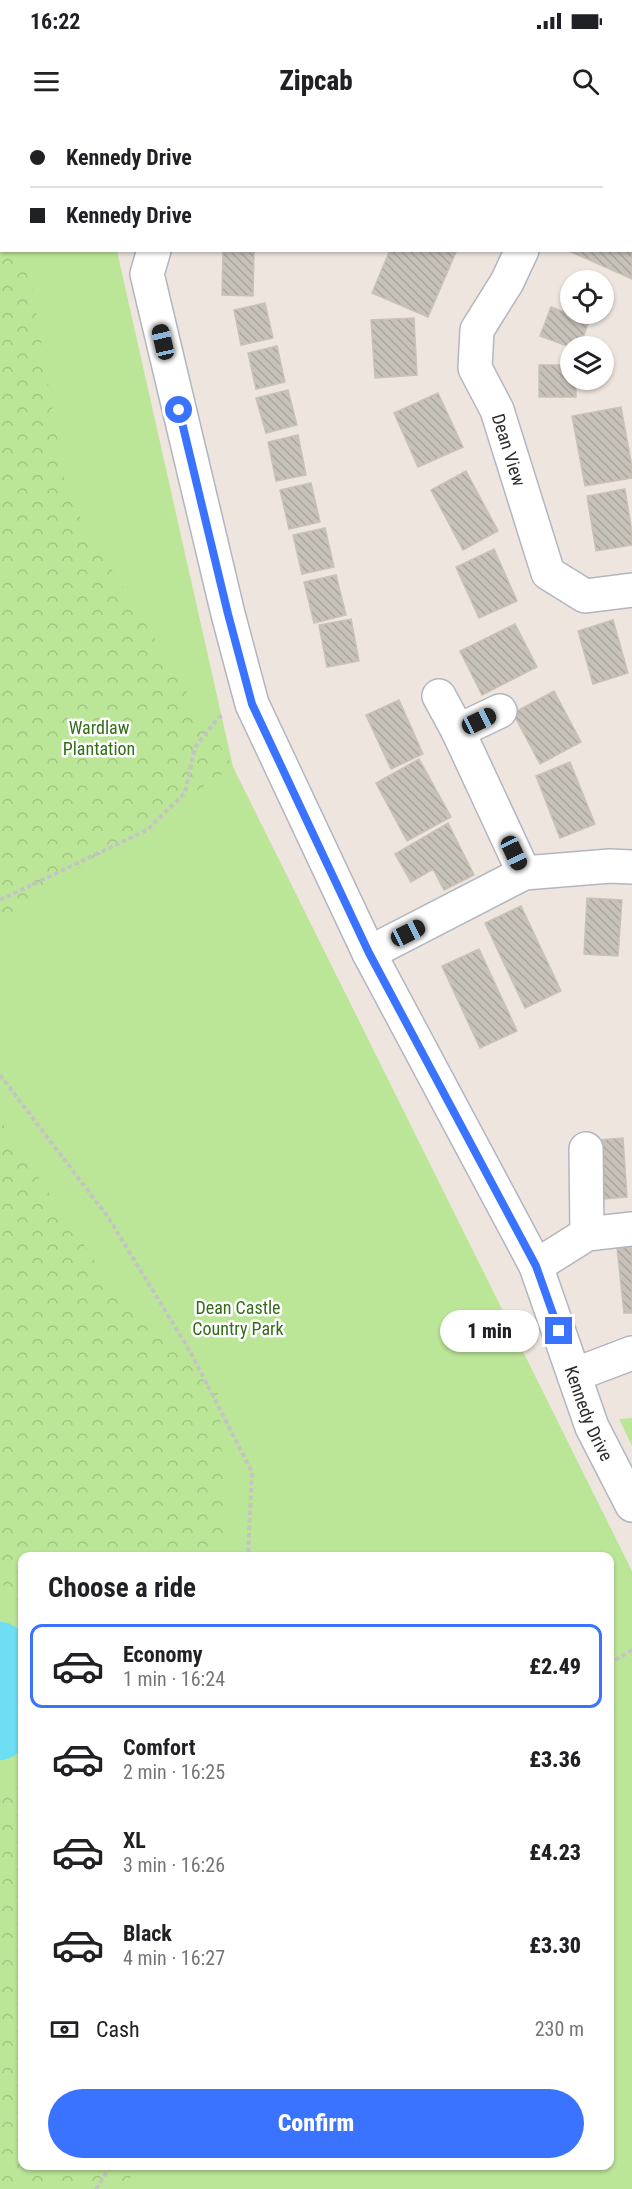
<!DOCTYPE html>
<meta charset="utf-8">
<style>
body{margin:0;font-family:"Roboto Condensed",sans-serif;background:#f6f6f6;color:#202124;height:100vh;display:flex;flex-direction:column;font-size:22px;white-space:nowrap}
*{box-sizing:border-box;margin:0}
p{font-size:20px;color:#757577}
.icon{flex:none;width:33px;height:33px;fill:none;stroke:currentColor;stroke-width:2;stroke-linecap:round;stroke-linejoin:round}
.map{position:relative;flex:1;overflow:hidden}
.side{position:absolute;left:18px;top:1432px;width:596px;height:618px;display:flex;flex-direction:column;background:#fff;border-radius:12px;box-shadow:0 2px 4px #0004}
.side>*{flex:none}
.top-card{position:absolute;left:0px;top:0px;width:633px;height:132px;box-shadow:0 2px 4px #0004;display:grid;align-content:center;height:132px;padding:0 30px;background:#fff}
.controls{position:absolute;left:560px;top:150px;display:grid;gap:12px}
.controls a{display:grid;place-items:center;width:54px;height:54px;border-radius:50%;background:#fff;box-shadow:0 2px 4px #0004;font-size:30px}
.end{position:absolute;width:27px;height:27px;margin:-14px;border:8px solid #3a73ff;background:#fff;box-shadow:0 0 0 3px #fff}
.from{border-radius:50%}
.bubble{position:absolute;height:42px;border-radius:21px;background:#fff;box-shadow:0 2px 4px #0004;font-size:20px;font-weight:800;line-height:42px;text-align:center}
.car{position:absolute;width:18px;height:36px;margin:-18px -9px;border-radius:8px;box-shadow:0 0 4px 2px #0007;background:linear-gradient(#222 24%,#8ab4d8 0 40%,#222 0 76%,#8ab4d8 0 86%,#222 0)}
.top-card b{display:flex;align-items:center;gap:21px;height:57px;font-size:22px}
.top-card b+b{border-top:2px solid #e0e0e0}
.top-card i{width:15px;height:15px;background:#202124}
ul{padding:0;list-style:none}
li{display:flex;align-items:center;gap:18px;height:84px;margin:0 12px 9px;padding:0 18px;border:3px solid transparent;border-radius:12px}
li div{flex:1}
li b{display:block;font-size:22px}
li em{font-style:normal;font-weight:800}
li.selected{border-color:#3a73ff}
li>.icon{width:54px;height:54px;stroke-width:1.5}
h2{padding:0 30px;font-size:27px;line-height:72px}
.pay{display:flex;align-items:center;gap:15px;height:66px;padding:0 30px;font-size:22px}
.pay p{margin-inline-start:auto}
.action{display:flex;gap:12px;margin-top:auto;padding:12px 30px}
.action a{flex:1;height:69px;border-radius:36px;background:#3a73ff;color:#fff;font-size:24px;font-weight:800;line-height:69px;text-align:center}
.status{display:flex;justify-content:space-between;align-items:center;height:42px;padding:0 30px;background:#fff;direction:ltr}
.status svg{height:16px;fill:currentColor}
header{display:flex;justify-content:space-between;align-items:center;height:78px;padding:0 30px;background:#fff;font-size:27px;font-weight:800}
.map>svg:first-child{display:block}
.grass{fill:#bbe698;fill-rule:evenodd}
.forest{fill:url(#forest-crowns)}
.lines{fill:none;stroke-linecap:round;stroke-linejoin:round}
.river{stroke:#6ddef4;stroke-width:52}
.building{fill:url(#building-back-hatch);stroke:#cac1b7;stroke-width:1.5}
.minor-casing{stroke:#b2b6c0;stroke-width:36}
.path{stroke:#c4c4c4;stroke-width:4;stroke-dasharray:4.5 3;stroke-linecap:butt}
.minor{stroke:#fff;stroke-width:33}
.route{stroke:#3a73ff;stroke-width:8}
.labels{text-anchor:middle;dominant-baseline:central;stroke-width:5;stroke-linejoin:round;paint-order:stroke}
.street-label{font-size:18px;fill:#2c2c2c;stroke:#fff}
.park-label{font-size:18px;fill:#326d18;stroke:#fff}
</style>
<div class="status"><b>16:22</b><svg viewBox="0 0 49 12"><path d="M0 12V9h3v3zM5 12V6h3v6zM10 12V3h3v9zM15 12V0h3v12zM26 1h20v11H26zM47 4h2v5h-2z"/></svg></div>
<header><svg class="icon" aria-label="menu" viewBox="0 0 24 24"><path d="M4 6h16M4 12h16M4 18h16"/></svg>Zipcab<svg class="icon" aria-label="search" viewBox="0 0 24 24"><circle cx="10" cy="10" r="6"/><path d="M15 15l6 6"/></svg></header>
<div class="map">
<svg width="632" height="2069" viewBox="0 0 632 2069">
<defs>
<pattern id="forest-crowns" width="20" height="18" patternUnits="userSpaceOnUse" patternTransform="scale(1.5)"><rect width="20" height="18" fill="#bbe698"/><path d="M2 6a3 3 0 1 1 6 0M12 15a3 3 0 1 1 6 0" fill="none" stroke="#a1c583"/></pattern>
<pattern id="building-back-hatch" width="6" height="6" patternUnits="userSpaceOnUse" patternTransform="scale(1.5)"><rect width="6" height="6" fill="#c6c1b9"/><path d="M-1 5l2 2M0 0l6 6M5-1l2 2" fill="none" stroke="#aaa69f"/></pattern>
</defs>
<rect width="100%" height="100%" fill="#eee5de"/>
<path class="grass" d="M0,0H83V1L2,2V130L117,131L233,647L632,1451V2069H0ZM22,1437H609V2046H22Z
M632,1298V1326L619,1299Z"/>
<path class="forest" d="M0,29L2,130L26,131L67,376L233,647L0,800Z
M0,1000L115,1171L219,1275L227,1437H22V1494L0,1460Z
M22,1650V2046H138L123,2069H0V1688L8,1665Z"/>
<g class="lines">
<path class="river" d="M0,1528L10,1571L0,1614"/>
</g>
<path class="building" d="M357,0H412V2H357Z
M632,113V159L569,131L632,130Z
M390,130L456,132L428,197L372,173Z
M223,132H254L253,176L222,175Z
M265,183L273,218L241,225L234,190Z
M551,187L589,201L580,226L570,227L540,216Z
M414,198L417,255L375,258L371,200Z
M277,226L285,262L256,269L248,233Z
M539,245H570V260H576V277H539Z
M288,270L297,305L266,313L256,278Z
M438,273L463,327L418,347L394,293Z
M621,287L632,347V358L585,366L572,296Z
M298,315L306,355L276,361L268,322Z
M466,351L498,411L463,430L431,370Z
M311,363L320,402L289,409L280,370Z
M625,369L632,412V425L596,431L587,376Z
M325,408L334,447L302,454L293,415Z
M494,429L517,481L479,498L456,447Z
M336,455L346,495L314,503L304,462Z
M351,499L359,541L327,547L319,505Z
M613,500L628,553L593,564L578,511Z
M515,504L537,547L482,575L460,531Z
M554,571L581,622L540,644L513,593Z
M399,580L423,634L391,649L366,595Z
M419,639L451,697L407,721L376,663Z
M570,642L595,704L560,718L536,656Z
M448,703L474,755L444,770L433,749L411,762L395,734Z
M587,778L622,780L618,836L584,834Z
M521,786L561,871L525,888L485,803Z
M479,829L517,911L480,928L442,846Z
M623,1018L627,1077L604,1079L599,1020Z
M632,1127V1193H624L617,1128Z"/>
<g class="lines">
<g class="minor-casing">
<g id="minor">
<path d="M499,0L502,2"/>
<path d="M250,2L251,0"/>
<path id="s1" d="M154,130L147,154L228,494L252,584L369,833L536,1146L592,1307L632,1385"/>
<path id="s2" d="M522,130L507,162L477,210L475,248L497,290L548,453L585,476L632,470"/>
<path d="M439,576L458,611L524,753"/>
<path d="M458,611L500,591"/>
<path d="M369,833L524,753L610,746L632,747"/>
<path d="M586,1029L587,1114"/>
<path d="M536,1146L587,1114L632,1109"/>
<path d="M574,1255L632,1233"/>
</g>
</g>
<path class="path" d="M0,780L147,710L185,673L195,627L219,597L223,596
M0,955L108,1097L191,1233L252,1352L248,1437
M609,1544L632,1530
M96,2069L111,2046"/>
<use href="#minor" class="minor"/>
</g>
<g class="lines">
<path class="route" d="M179,290L228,494L252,584L369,833L536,1146L559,1211"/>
</g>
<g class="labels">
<g class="street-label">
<text stroke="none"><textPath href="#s2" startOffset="219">Dean View</textPath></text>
<text stroke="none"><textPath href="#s1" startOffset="1254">Kennedy Drive</textPath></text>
</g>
<g class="park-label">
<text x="99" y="607">Wardlaw<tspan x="99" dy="21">Plantation</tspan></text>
<text x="238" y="1187">Dean Castle<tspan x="238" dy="21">Country Park</tspan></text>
</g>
</g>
</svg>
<div class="controls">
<a><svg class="icon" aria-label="locate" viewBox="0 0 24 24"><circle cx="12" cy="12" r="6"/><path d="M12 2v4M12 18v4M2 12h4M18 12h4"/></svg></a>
<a><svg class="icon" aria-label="layers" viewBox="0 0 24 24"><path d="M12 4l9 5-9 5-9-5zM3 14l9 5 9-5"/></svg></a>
</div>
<i class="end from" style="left:179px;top:290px"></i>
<i class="end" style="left:559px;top:1211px"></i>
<div class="bubble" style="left:440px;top:1190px;width:99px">1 min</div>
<i class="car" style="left:163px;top:222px;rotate:347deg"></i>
<i class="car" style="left:479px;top:601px;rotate:64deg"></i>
<i class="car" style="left:514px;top:733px;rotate:155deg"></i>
<i class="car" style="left:408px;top:813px;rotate:63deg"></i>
<div class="top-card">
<b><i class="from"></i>Kennedy Drive</b>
<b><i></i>Kennedy Drive</b>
</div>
<section class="side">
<h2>Choose a ride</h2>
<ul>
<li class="selected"><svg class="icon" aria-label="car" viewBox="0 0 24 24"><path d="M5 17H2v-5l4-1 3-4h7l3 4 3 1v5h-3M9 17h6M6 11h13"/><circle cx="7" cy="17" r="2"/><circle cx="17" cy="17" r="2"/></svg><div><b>Economy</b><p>1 min · 16:24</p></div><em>£2.49</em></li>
<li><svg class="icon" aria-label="car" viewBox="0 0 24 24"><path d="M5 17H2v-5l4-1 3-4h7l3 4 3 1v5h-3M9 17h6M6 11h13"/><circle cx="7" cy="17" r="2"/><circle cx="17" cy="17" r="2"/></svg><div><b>Comfort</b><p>2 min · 16:25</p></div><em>£3.36</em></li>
<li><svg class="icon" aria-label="car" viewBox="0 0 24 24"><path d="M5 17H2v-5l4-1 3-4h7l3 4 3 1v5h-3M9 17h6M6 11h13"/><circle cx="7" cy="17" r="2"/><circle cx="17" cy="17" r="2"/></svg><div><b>XL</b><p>3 min · 16:26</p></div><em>£4.23</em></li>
<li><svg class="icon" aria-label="car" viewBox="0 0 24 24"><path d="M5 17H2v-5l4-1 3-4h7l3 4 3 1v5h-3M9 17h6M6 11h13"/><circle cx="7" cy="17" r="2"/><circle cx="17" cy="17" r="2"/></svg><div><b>Black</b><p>4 min · 16:27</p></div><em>£3.30</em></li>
</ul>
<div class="pay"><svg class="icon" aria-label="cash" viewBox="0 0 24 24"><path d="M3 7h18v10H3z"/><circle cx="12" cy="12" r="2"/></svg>Cash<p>230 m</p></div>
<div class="action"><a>Confirm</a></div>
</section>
</div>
